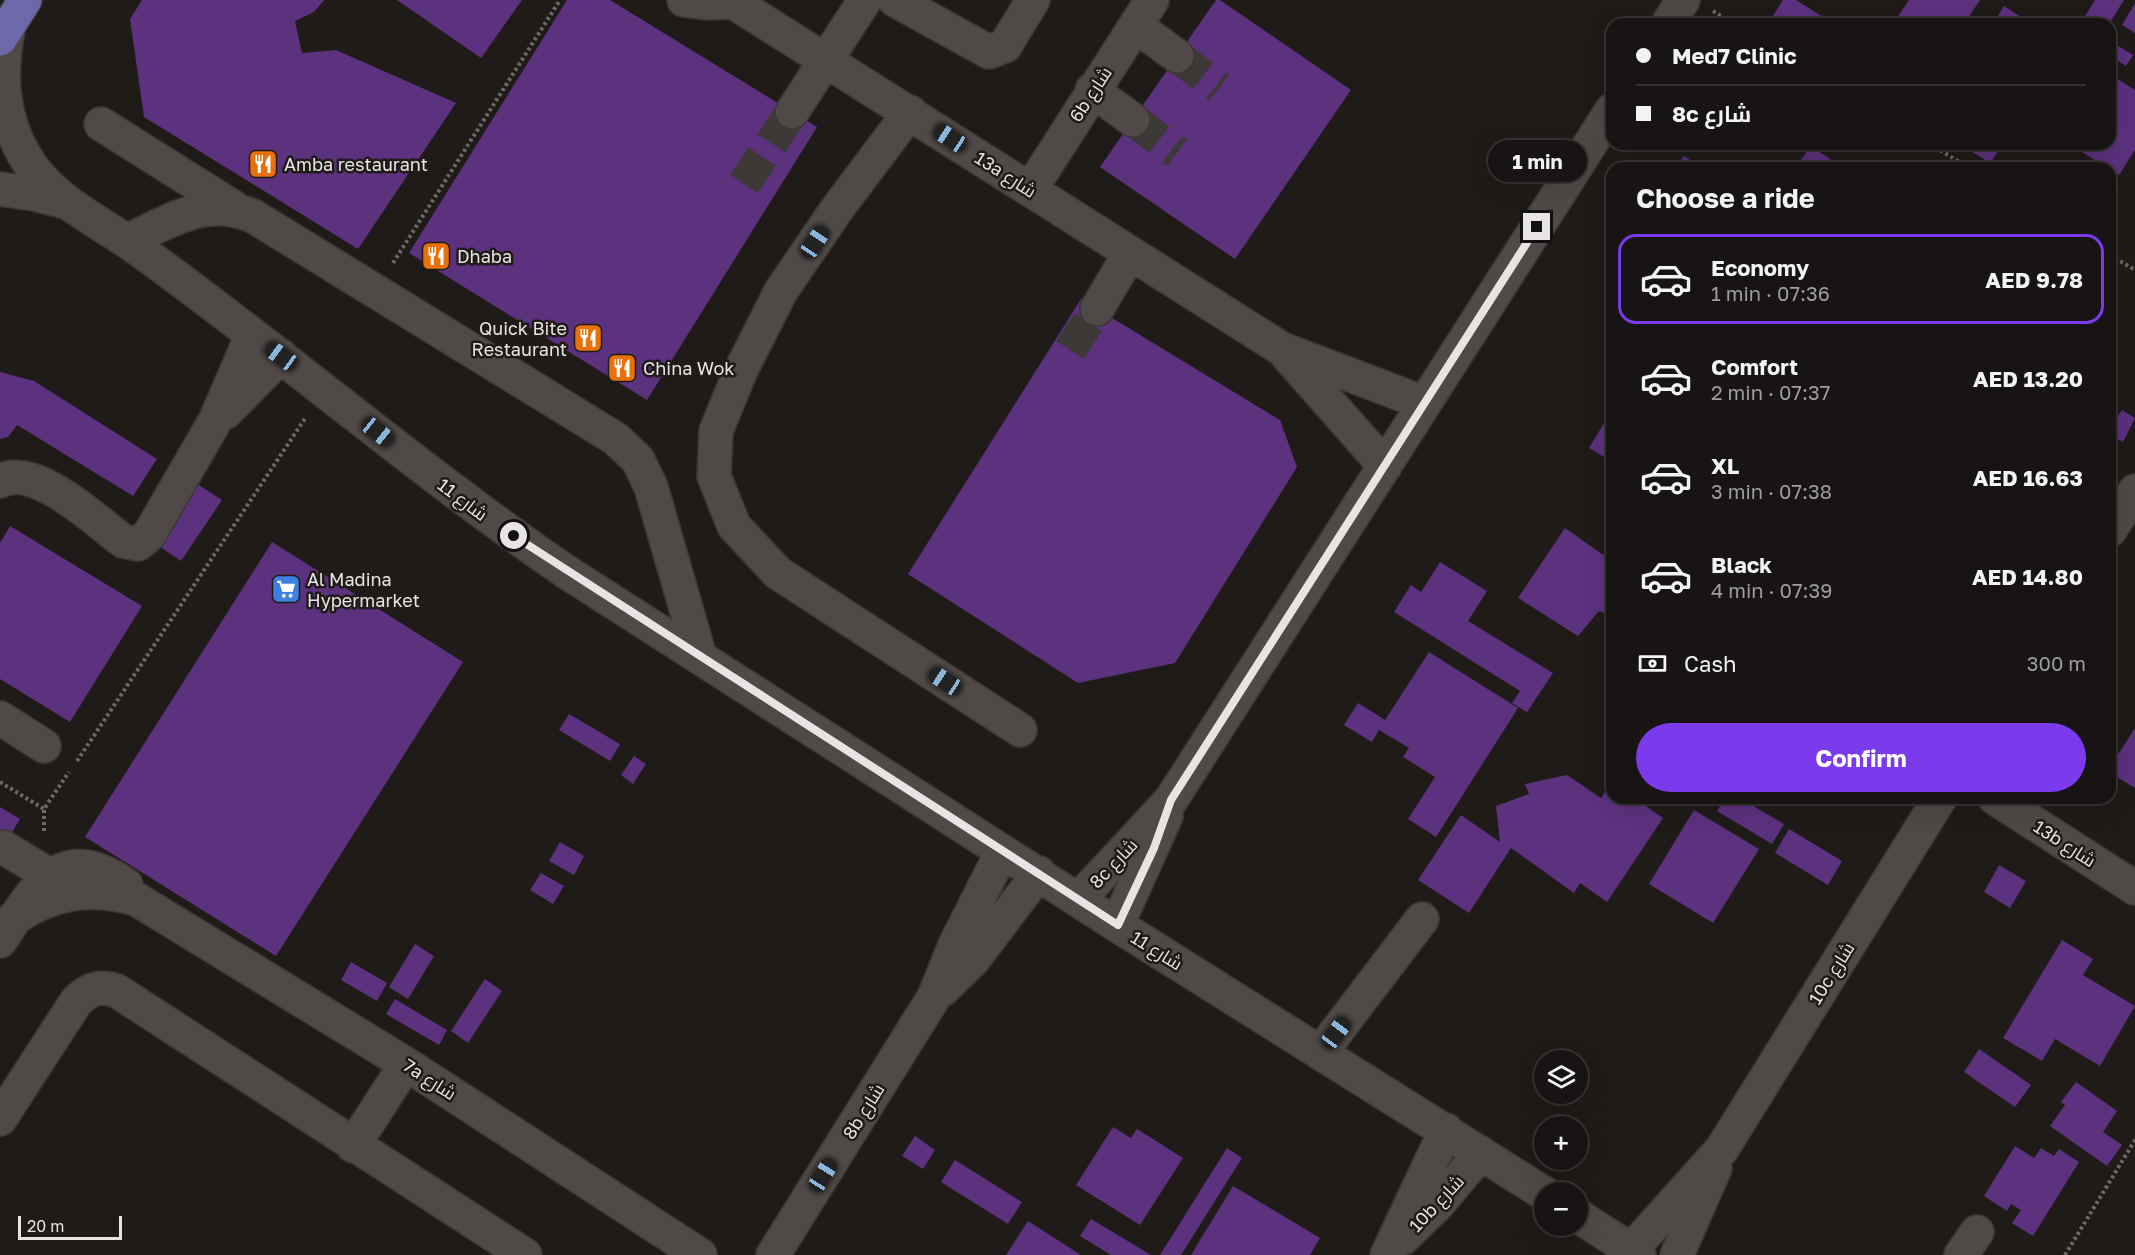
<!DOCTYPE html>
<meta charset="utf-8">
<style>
body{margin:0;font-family:"Golos Text",Cairo,sans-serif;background:#242121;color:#f1f3f6;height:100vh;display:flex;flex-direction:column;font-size:22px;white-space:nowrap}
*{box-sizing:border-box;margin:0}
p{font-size:20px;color:#9e9ea0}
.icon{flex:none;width:33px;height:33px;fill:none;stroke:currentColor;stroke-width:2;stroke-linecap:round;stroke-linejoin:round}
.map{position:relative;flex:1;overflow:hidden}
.panel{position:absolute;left:1606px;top:162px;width:510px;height:642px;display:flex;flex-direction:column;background:#171413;border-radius:18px;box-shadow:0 6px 24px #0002,0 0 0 2px #363333}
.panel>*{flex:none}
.banner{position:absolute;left:1606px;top:18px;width:510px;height:132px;border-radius:18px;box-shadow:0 6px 24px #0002,0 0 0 2px #363333;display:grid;align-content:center;height:132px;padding:0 30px;background:#171413}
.buttons{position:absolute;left:1534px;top:1050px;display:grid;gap:12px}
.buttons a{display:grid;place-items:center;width:54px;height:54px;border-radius:50%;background:#171413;box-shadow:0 6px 24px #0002,0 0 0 2px #363333;font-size:30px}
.scale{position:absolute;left:18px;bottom:15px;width:104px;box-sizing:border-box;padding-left:6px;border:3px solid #e8e4e3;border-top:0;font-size:16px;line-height:21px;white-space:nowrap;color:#e8e4e3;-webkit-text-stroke:4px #1f1b19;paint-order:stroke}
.end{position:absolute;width:27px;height:27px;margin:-14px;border:8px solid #e8e4e3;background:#111;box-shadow:0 0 0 3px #111}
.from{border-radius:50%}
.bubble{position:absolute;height:42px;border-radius:21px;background:#171413;box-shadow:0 6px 24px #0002,0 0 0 2px #363333;font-size:20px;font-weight:700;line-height:42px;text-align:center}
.car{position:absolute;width:18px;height:36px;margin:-18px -9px;border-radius:8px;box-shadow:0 0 4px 2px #0007;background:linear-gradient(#222 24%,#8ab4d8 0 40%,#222 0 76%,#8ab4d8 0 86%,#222 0)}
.banner b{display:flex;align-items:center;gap:21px;height:57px;font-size:22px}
.banner b+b{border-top:2px solid #363333}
.banner i{width:15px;height:15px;background:#f1f3f6}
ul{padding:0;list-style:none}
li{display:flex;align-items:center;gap:18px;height:90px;margin:0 12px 9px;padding:0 18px;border:3px solid transparent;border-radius:18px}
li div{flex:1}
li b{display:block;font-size:22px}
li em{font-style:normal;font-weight:700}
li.current{border-color:#7c3aed}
li>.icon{width:54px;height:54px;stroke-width:1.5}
h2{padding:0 30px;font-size:27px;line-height:72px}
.pay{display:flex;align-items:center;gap:15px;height:66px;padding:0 30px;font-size:22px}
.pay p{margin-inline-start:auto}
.action{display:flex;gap:12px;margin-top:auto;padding:12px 30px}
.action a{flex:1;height:69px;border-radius:36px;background:#7c3aed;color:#fff;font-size:24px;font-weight:700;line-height:69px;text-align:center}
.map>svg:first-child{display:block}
.building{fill:#5c317e}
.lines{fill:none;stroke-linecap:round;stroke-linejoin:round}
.minor-tunnel{stroke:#3d3937;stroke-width:33;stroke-dasharray:33 16;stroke-linecap:butt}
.minor-casing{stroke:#3a3736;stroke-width:36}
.major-casing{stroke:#3a3736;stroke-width:36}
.path{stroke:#6d6967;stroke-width:4;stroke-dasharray:3 3;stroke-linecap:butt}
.minor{stroke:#4f4947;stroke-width:33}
.major{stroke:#6d68aa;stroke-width:33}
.route{stroke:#e8e4e3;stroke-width:8}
.labels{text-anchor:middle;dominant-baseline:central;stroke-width:5;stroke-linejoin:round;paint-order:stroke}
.street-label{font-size:18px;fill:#e8e4e3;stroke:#1f1b19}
.poi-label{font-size:18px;fill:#e8e4e3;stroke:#1f1b19;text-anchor:start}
</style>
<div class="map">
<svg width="2135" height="1255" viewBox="0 0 2135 1255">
<rect width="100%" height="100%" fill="#1f1b19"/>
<path class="building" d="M142,0H324L314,12L295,21L302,53L336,50L456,103L358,249L144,117L130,19Z
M397,0H522L481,58Z
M567,0H610L817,127L647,400L409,253Z
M1216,0H1220L1351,90L1235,259L1100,167Z
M1783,0H1796L1834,24H1772L1769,22Z
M1909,0H1980L1964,24H1893Z
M2095,0H2124L2109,24H2080Z
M2135,3V33L2122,25Z
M2004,6L2032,24H1993Z
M2118,46L2133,55L2126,66L2112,57Z
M2110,74L2135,90V150L2119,175L2069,144H2110Z
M1973,144H2003L1990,163L1969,150Z
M1811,146L1843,168H1795Z
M1684,156L1702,168H1676Z
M1081,299L1280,420L1297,467L1175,663L1078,683L908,574Z
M0,372L34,381L157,459L133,496L17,425L8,437L0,439Z
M1612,410V462L1589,448Z
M2122,410L2135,418L2123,442L2110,435V428Z
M196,483L222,500L181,561L156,544Z
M10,526L142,606L70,722L0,679V543Z
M1565,528L1612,561V616L1599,611L1578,636L1518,598Z
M272,542L463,662L276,956L85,837Z
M1440,562L1487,591L1468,621L1553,673L1527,712L1512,703L1520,691L1394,612L1411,585L1421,592Z
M1429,652L1518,708L1436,837L1408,819L1435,777L1403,757L1409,748L1379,730L1372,742L1344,725L1358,703L1385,720Z
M569,714L620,744L610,761L559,730Z
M2135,728V788L2110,773V767Z
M634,756L646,764L633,784L621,775Z
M1567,775L1601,798L1612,781V798H1638L1637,800L1663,818L1607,902L1580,883L1574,893L1511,848L1469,913L1418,880L1461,815L1500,842L1496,806L1529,794L1525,784Z
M1725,798H1740L1784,824L1772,844L1717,811Z
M0,807L20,819L0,852Z
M1694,810L1759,849L1713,923L1649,884Z
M1789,829L1842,861L1828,885L1775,853Z
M560,842L584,856L574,875L549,861Z
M1999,865L2026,881L2010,908L1984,892Z
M541,873L564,886L553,904L530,890Z
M2062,940L2093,959L2083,975L2135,1006L2100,1066L2055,1039L2042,1061L2003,1038Z
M415,944L434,956L408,999L389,987Z
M351,962L387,983L377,1001L341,980Z
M485,979L502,991L468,1043L451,1031Z
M395,999L447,1030L439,1045L386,1014Z
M1979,1049L2031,1085L2015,1107L1964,1072Z
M2076,1082L2117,1111L2103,1132L2122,1145L2107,1166L2050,1126L2065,1105L2061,1102Z
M1113,1127L1131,1138L1137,1129L1183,1158L1140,1225L1076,1185Z
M915,1136L935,1150L923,1169L902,1156Z
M2015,1146L2034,1158L2041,1148L2054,1156L2059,1149L2079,1162L2033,1236L2012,1223L2021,1210L2011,1204L2007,1211L1984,1196Z
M1227,1148L1242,1158L1181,1255H1160Z
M955,1160L1022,1202L1008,1224L941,1182Z
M1233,1186L1320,1238L1310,1255H1191Z
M1091,1219L1151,1255H1111L1080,1236Z
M1028,1221L1081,1255H1006Z"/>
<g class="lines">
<path class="minor-tunnel" d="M1177,56L1219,88
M1133,120L1177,153
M744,184L792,112
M1070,350L1097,309"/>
<g class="minor-casing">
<path id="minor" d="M684,0L707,3L732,2
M730,0L1282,349L1424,403
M895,0L989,52L1005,46L1033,0
M1668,24L1683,0
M9,25C0,70 0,111 23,153C45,194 87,215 125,240C149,256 172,274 195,291C319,384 437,483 565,571L1117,925L1545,1194
M1136,26L1177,56
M1092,90L1133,120
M792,112L865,0
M910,112L837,209L781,291L741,370L716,431L714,476L734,526L778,573L1020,730
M101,124L236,209
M0,189L34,194L66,202
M1030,190L1152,0
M127,241C171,221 204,196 253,216L616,439L638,460L651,487L700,657
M1097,309L1130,253
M1287,355L1385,466
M226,412L281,356
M0,481C35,462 96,521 123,541L138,544L149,535L215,421L252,335
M2110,530L2135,491
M0,718L44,746
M1995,798L2135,888
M3,847L49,875
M1079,899L1171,800L1612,110
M13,919C53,892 90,886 136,899L406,1064L700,1255
M1117,925L1166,816
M0,941C33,892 58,837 126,885
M942,990L973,960L1039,873
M1321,1052L1422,919
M0,1119L76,1002C88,989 100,985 117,991L525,1255
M353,1146L406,1064
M1578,1216L1639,1255
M1403,1238L1438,1204L1481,1153
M1631,1250L1722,1149L1940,798
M773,1255L934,997L955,945L1002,852
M1387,1255L1446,1130
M1677,1255L1715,1168
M1961,1255L1977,1232"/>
</g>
<g class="major-casing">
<path id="major" d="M0,39L25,0"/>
</g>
<path class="path" d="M1713,11L1734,24
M1930,144L1969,168
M2110,255L2135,270
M393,263L560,0
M77,761L306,417
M0,782L44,809
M44,831V809L69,772
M2065,1255L2135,1140"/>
<use href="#minor" class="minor"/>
<use href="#major" class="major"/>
</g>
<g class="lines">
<path class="route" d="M514,536L1118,925L1154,848L1171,800L1537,227"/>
</g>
<defs>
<g id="restaurant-square" transform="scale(1.5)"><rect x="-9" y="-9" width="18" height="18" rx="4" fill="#e8710a" stroke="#1f1b19"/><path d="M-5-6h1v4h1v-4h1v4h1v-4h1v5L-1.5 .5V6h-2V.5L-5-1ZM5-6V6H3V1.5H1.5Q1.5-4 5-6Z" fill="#fff"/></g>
<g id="supermarket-square" transform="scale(1.5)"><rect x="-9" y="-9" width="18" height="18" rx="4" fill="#3f7fe0" stroke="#1f1b19"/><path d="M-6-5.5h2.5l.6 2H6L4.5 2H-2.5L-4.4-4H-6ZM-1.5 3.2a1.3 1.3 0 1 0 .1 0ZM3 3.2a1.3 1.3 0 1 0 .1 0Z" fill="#fff"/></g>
</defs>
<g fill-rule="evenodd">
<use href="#restaurant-square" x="263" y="164"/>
<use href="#restaurant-square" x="436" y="256"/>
<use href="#restaurant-square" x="588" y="338"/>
<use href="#restaurant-square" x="622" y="368"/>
<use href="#supermarket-square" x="286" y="589"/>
</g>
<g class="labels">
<g class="street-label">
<text transform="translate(1090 94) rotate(-57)">6b شارع</text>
<text transform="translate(1006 174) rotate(33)">13a شارع</text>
<text transform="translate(463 499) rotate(37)">شارع 11</text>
<text transform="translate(2065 843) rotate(33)">13b شارع</text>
<text transform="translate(1113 863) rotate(-47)">8c شارع</text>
<text transform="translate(1157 950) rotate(32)">شارع 11</text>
<text transform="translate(1831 973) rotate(-58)">10c شارع</text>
<text transform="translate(430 1079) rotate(33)">7a شارع</text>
<text transform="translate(863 1111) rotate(-58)">8b شارع</text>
<text transform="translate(1436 1203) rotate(-47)">10b شارع</text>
</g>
<g class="poi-label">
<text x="284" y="164">Amba restaurant</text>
<text x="457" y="256">Dhaba</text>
<text x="567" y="328" text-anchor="end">Quick Bite<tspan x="567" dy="21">Restaurant</tspan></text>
<text x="643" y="368">China Wok</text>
<text x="307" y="579">Al Madina<tspan x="307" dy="21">Hypermarket</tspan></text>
</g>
</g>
</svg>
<div class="buttons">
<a><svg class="icon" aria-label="layers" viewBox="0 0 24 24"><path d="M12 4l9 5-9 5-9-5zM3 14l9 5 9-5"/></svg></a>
<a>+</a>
<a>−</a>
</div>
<div class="scale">20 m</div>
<i class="end from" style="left:514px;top:536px"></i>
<i class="end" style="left:1537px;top:227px"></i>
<div class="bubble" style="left:1488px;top:140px;width:99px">1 min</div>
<i class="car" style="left:950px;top:138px;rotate:303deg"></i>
<i class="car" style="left:815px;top:242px;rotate:34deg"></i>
<i class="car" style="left:281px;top:356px;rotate:306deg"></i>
<i class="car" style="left:378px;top:432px;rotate:129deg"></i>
<i class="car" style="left:945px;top:681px;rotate:303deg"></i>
<i class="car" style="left:1336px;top:1033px;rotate:37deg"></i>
<i class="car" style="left:823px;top:1175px;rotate:32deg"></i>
<div class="banner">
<b><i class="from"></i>Med7 Clinic</b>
<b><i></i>8c شارع</b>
</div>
<section class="panel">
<h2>Choose a ride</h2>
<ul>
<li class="current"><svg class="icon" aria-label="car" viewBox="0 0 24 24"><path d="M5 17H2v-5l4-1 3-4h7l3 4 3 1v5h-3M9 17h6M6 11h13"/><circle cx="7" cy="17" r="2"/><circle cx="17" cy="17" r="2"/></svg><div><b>Economy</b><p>1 min · 07:36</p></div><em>AED 9.78</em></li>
<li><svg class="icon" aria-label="car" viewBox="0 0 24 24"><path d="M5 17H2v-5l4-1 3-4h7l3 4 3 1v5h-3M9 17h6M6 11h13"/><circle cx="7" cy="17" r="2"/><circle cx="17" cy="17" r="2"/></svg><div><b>Comfort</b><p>2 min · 07:37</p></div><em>AED 13.20</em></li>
<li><svg class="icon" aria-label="car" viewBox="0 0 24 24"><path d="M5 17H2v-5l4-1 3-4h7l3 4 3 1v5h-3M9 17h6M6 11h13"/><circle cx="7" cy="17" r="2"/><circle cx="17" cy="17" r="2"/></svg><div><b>XL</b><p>3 min · 07:38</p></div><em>AED 16.63</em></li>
<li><svg class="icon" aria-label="car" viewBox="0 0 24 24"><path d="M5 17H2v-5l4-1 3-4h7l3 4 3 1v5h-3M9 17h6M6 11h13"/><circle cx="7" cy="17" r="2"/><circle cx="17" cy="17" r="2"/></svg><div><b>Black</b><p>4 min · 07:39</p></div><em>AED 14.80</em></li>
</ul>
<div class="pay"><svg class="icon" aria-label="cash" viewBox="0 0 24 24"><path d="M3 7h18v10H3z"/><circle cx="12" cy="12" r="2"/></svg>Cash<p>300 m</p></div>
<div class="action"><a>Confirm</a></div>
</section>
</div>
